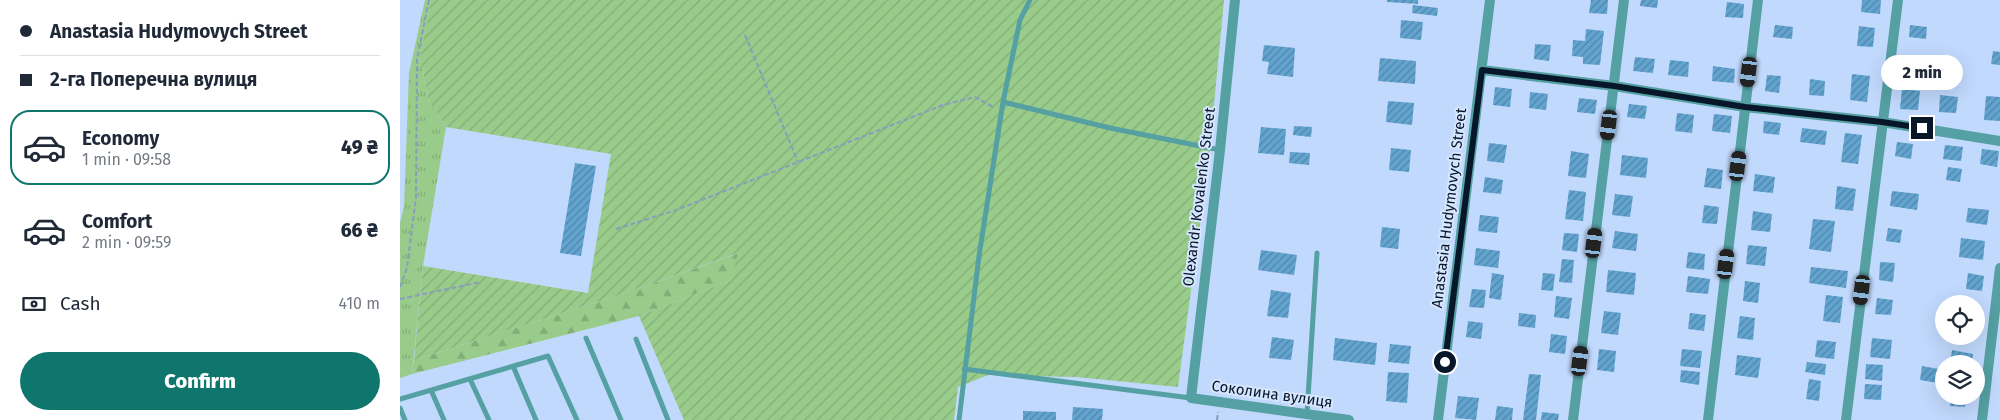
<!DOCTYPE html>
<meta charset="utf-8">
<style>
body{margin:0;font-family:"Fira Sans",sans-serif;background:#f6f6f7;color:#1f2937;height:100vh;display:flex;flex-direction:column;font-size:19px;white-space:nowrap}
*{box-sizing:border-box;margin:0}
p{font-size:16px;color:#747a83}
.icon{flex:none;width:28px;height:28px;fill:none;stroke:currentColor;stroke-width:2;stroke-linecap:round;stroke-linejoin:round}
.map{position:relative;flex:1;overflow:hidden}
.drawer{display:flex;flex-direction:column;background:#fff;width:400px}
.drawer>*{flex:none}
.banner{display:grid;align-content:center;height:110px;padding:0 20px;background:#fff}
.buttons{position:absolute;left:1535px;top:295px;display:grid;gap:10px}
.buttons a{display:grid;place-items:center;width:50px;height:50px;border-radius:50%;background:#fff;box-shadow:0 5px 20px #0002;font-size:25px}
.end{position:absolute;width:22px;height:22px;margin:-11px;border:6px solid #08162a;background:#fff;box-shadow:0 0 0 2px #fff}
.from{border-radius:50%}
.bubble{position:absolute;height:35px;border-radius:18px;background:#fff;box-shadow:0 5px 20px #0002;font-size:16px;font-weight:800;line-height:35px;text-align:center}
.car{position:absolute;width:15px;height:30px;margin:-15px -8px;border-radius:6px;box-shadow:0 0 4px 1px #0007;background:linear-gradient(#222 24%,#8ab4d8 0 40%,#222 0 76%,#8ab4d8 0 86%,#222 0)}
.banner b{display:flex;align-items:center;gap:18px;height:48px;font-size:19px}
.banner b+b{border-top:1px solid #e0e1e3}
.banner i{width:12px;height:12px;background:#1f2937}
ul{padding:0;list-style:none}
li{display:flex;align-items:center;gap:15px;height:75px;margin:0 10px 8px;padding:0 10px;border:2px solid transparent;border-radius:20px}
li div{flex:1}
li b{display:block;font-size:19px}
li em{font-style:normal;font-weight:800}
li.active{border-color:#0f766e}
li>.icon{width:45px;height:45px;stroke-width:1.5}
.pay{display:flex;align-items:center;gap:12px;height:55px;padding:0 20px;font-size:19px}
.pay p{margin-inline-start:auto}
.cta{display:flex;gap:10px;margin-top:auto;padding:10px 20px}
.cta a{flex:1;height:58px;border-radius:30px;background:#0f766e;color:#fff;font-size:20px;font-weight:800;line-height:58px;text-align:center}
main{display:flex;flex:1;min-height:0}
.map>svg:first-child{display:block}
.grass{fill:url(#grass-tufts)}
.forest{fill:url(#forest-firs)}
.garden{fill:url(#garden-furrows)}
.building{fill:url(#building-hatch)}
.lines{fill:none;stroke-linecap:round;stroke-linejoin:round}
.path{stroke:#889dbd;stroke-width:2;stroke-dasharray:5 2.5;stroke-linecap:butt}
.lane{stroke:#54a0a2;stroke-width:5}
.street{stroke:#54a0a2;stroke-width:10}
.route{stroke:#08162a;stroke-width:6}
.labels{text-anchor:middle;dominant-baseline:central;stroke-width:4;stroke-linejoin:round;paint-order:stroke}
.street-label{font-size:15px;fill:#08162a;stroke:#d6e6fe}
</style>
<main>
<section class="drawer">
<div class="banner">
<b><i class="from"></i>Anastasia Hudymovych Street</b>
<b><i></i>2-га Поперечна вулиця</b>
</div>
<ul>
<li class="active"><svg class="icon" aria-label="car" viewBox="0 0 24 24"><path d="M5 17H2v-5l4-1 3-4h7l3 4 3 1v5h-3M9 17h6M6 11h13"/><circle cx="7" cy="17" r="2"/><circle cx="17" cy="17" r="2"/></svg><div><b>Economy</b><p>1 min · 09:58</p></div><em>49 ₴</em></li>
<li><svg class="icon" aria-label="car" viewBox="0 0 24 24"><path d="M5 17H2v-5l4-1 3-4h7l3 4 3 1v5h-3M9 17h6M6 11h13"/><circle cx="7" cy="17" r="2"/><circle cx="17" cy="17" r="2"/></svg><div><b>Comfort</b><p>2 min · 09:59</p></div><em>66 ₴</em></li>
</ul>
<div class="pay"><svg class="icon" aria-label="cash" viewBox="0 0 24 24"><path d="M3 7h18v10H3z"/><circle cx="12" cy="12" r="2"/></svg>Cash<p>410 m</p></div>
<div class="cta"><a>Confirm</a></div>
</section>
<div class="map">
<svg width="1600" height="420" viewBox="0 0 1600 420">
<defs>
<pattern id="grass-tufts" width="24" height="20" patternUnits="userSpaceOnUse" patternTransform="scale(1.25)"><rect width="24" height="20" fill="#99cb8a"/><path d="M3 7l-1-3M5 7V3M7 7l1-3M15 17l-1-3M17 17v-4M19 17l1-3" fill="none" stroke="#82ae77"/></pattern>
<pattern id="forest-firs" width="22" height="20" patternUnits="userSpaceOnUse" patternTransform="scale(1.25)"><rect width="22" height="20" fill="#99cb8a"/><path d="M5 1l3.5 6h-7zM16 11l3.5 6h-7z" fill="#82ae77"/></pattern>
<pattern id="garden-furrows" width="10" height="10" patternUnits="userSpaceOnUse" patternTransform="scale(1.25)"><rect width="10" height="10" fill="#99cb8a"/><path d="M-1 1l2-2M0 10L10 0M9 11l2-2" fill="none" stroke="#82ae77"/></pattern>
<pattern id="building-hatch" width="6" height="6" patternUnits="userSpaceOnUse" patternTransform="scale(1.25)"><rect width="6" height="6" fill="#62a4cf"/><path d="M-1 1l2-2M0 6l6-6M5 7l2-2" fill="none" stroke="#4f85a8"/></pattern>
</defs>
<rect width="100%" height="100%" fill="#c1d9fd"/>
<path class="grass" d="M25,0H31L20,56L28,99L46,127L23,266L12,374L0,378V223L4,206L9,73Z"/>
<path class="forest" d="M339,253L331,280L239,316L12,374L14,360L216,296Z"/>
<path class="garden" d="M31,0H824L809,157L778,387L676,377L588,375L558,387L554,420H284L239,316L331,280L338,253L216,296L14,360L23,266L188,293L211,154L46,127L28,99L20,56Z"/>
<path class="building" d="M987,0H1018V4L987,2Z
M1191,0H1208L1207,14L1189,13Z
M1241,0H1258L1257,8L1240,6Z
M1462,0H1481L1480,14L1461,12Z
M1327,2L1344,4L1343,18L1325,17Z
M1013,5L1038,8L1037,16L1012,13Z
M1001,20L1023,22L1021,40L1000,38Z
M1375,25L1393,27L1392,39L1373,37Z
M1510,25L1527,27L1526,39L1509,37Z
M1459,26L1475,28L1473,47L1457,46Z
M1186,29L1204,31L1200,65L1183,64V57L1172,56L1173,40L1185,41Z
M1135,44L1151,45L1149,61L1134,59Z
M864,45L895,48L893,77L867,74L869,62L862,61Z
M1593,51L1600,52V65L1591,64Z
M1235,57L1255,59L1253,73L1233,71Z
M980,58L1016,61L1015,84L978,81Z
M1270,60L1289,62L1288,77L1268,75Z
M1313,66L1335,69L1334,83L1312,81Z
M1452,74L1470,76L1467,102L1450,100Z
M1367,75L1381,76L1379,93L1365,91Z
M1410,79L1425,81L1424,96L1409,95Z
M1095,87L1112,89L1110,107L1093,105Z
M1502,89L1520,91L1518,110L1500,109Z
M1130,92L1148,94L1146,110L1129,108Z
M1540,95L1558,97L1556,113L1539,112Z
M1586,96L1600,97V121L1584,120Z
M1179,98L1197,100L1195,114L1177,112Z
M988,101L1014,103L1012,125L986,122Z
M1229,104L1247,106L1245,119L1227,117Z
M1277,113L1294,115L1292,133L1275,131Z
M1314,114L1332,116L1330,133L1312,131Z
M1364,121L1381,123L1379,135L1363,133Z
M894,126L912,127L911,137L893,135Z
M861,127L886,129L884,155L858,153Z
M1402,128L1427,131L1425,145L1400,142Z
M1445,133L1462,135L1458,164L1441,162Z
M1497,142L1513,144L1511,159L1495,156Z
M1089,143L1107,145L1104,163L1087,161Z
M1545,145L1563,147L1561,161L1543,159Z
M991,148L1011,150L1009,172L989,170Z
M1582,149L1599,151L1597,167L1580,164Z
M1171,151L1189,154L1186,178L1168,176Z
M890,152L910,153L909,165L889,163Z
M1222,155L1248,158L1246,178L1220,175Z
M175,163L196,166L181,256L160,253Z
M1548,167L1562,169L1560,182L1546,180Z
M1307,168L1323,170L1321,189L1304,187Z
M1355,174L1375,177L1373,193L1353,191Z
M1085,177L1103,180L1101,194L1083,192Z
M1437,186L1456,189L1453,211L1435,209Z
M1169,190L1186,192L1183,221L1165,219Z
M1492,191L1519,194L1517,210L1490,206Z
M1215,194L1233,196L1230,217L1212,215Z
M1304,205L1319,207L1317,224L1302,223Z
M1568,208L1589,210L1587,225L1566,222Z
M1353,211L1372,214L1370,232L1351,230Z
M1080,215L1099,217L1097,233L1078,231Z
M1413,219L1435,221L1431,252L1409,249Z
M982,227L1000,229L998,249L980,247Z
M1488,228L1502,230L1500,243L1486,241Z
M1215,231L1238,234L1236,251L1212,248Z
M1164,233L1179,234L1177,252L1162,250Z
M1561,238L1585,241L1583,260L1559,257Z
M1348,245L1367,247L1365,266L1346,264Z
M1076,248L1100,251L1098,268L1074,265Z
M861,250L897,255L894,275L858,270Z
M1288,252L1305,254L1304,270L1286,268Z
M1162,259L1174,260L1172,283L1159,282Z
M1480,262L1495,263L1493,282L1479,280Z
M1411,267L1448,271L1446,288L1409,283Z
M1208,270L1236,273L1234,295L1206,292Z
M1092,273L1104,275L1101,300L1089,298Z
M1143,273L1155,274L1153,291L1141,290Z
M1568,273L1584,276L1582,291L1566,289Z
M1288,276L1310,279L1308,294L1286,292Z
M1345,281L1360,283L1358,303L1343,301Z
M1072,289L1086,290L1084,308L1069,307Z
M871,290L891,293L888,318L867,316Z
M1426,295L1443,297L1440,323L1423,321Z
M1156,296L1172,298L1169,319L1154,317Z
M1477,298L1493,300L1491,315L1475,314Z
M1204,311L1221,313L1218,335L1201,333Z
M1119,313L1136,315L1135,328L1118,326Z
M1290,313L1306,315L1304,331L1288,329Z
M1340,316L1355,318L1353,340L1337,338Z
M1068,321L1083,323L1081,339L1066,337Z
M1151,334L1167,336L1165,354L1149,352Z
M872,337L894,340L891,360L869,358Z
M935,338L977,343L975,365L933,360Z
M1472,338L1492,340L1490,359L1470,357Z
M1417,340L1436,342L1434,359L1415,357Z
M990,344L1011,346L1009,364L988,362Z
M1199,349L1216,351L1214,372L1197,370Z
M1282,349L1302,351L1300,368L1280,366Z
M1552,350L1573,354L1572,364H1550Z
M1337,355L1361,358L1358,378L1335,375Z
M1407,362L1426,364L1425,375L1405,372Z
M1466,364L1483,365L1482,381L1465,379Z
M1522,366L1544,370V384L1520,380Z
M1281,370L1300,372L1299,385L1280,382Z
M988,372L1009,373L1007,403L986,401Z
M1129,374L1141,375L1136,420H1123Z
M1409,379L1421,381L1419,401L1406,399Z
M1465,384L1482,385L1481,400L1464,399Z
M1058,396L1079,398L1076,420L1055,418Z
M1551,396H1567L1565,407L1550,406Z
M1097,406L1113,408L1112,420H1095Z
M673,407L703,409L702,420H672Z
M623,411L656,412V420H623Z
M1142,412L1159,414L1158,420H1141Z"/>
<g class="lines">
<path class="path" d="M345,35L398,162
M216,229L279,209L543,105L575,97L593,107
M0,287L7,268L16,197L17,59L29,0
M0,299L81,282
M817,420L818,412"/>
<path class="lane" d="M603,102L710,128L820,150
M186,338L221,420
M236,339L268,420
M113,366L136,420
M564,369L791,398
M70,379L89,420
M31,390L44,420
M0,399L148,356L177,420
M0,408L5,420
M907,414L917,253
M559,420L579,256L603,102L620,20L630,0"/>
<path class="street" d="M835,0L820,150L791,398L949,420
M1082,70L1214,86L1345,107L1482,122L1600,141
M1038,420L1090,0
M1173,420L1224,0
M1308,420L1358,0
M1446,420L1498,0
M1582,420L1600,268"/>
</g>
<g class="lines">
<path class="route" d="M1045,362L1082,70L1214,86L1345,107L1482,122L1522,128"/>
</g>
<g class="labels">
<g class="street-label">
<text transform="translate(799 197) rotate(-83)">Olexandr Kovalenko Street</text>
<text transform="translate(1049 208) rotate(-83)">Anastasia Hudymovych Street</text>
<text transform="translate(872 394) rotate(8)">Соколина вулиця</text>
</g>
</g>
</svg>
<div class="buttons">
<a><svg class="icon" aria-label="locate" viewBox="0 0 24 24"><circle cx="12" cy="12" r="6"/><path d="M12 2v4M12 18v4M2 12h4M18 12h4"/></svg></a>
<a><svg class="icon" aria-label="layers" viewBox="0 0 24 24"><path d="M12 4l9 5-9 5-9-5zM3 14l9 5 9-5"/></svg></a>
</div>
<i class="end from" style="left:1045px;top:362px"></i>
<i class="end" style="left:1522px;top:128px"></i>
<div class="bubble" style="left:1481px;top:55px;width:82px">2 min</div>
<i class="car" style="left:1349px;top:72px;rotate:187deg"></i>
<i class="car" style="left:1209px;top:125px;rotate:187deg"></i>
<i class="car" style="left:1338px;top:166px;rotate:7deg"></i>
<i class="car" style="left:1194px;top:243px;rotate:7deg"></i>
<i class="car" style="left:1326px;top:264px;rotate:7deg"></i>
<i class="car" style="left:1462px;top:290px;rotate:187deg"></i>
<i class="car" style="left:1180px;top:361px;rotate:7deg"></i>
</div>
</main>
